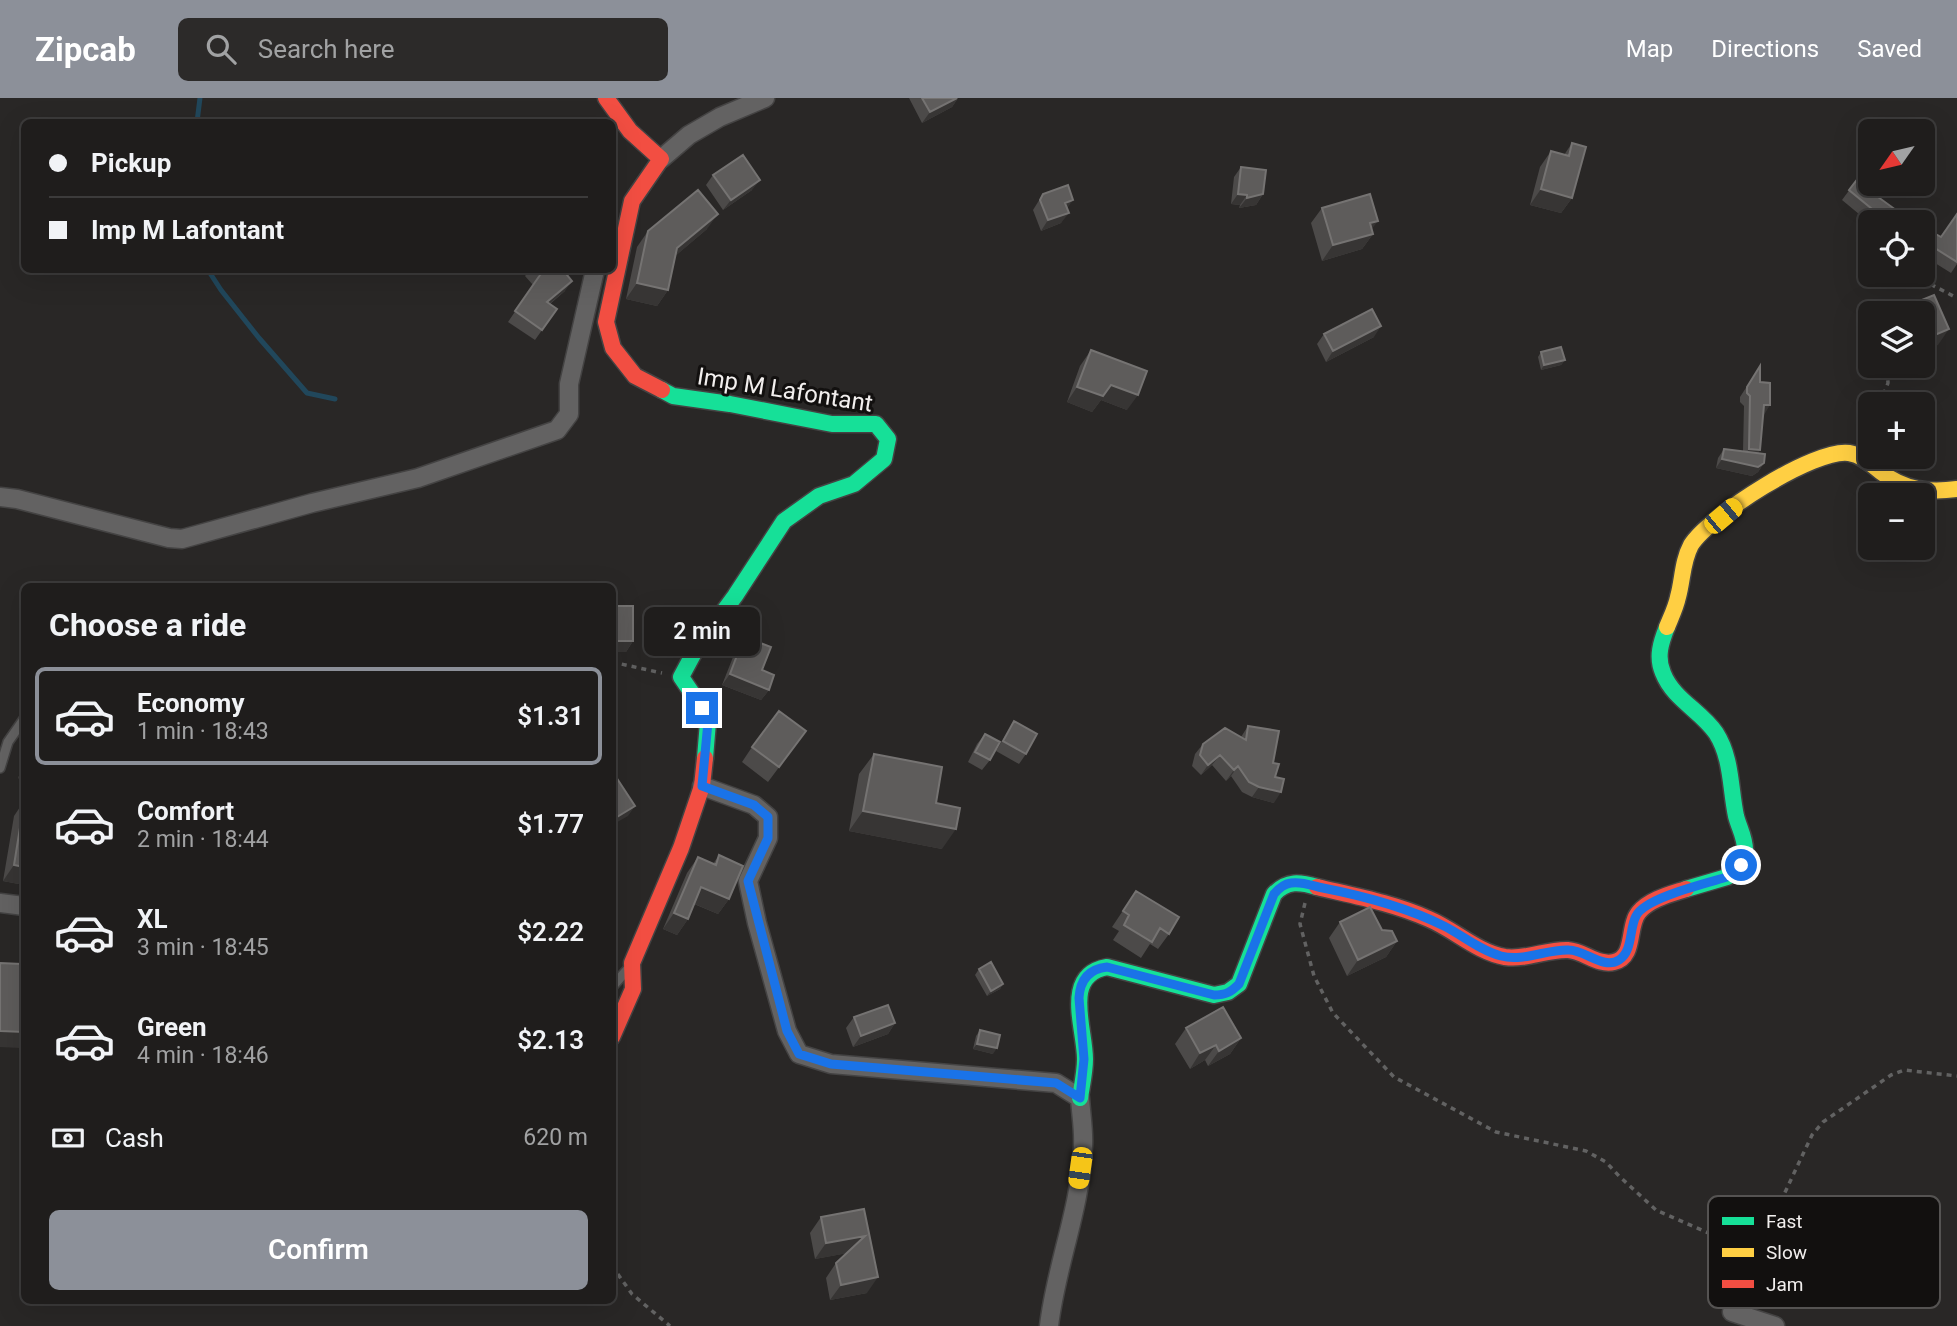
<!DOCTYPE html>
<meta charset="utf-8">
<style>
body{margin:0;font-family:Roboto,sans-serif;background:#2c2a29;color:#f1f3f6;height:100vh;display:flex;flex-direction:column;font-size:26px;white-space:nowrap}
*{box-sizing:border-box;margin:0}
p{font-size:23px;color:#a1a2a3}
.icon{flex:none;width:38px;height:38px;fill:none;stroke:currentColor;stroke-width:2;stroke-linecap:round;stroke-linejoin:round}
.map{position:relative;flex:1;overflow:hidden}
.sheet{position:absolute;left:21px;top:485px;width:595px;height:721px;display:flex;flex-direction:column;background:#1f1d1c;border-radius:10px;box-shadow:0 7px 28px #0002,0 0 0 2px #3c3b3b}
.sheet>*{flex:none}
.banner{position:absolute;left:21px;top:21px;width:595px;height:154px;border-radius:10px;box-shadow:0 7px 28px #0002,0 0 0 2px #3c3b3b;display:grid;align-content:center;height:154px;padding:0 28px;background:#1f1d1c}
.needle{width:46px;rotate:236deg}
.tools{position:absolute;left:1858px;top:21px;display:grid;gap:14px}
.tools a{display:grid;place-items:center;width:77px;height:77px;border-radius:10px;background:#1f1d1c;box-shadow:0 7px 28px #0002,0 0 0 2px #3c3b3b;font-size:35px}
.end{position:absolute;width:32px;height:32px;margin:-16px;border:9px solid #1a73e8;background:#fff;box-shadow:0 0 0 4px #fff}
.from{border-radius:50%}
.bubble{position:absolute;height:49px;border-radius:10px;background:#1f1d1c;box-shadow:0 7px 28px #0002,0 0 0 2px #3c3b3b;font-size:23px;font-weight:600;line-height:49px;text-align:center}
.car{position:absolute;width:21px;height:42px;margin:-21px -10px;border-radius:9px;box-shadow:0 0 5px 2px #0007;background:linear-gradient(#f5c518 24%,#345 0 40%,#f5c518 0 76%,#345 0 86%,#f5c518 0)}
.banner b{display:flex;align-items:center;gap:24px;height:66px;font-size:26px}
.banner b+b{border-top:2px solid #3c3b3b}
.banner i{width:18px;height:18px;background:#f1f3f6}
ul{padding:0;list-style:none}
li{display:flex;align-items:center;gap:21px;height:98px;margin:0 14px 10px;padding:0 14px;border:4px solid transparent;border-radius:10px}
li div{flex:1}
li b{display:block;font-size:26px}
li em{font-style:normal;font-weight:600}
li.selected{border-color:#8c9099}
li>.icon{width:63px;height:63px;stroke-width:1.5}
h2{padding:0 28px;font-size:32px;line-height:84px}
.pay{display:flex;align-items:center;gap:18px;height:77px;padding:0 28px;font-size:26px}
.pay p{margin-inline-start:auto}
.button{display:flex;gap:14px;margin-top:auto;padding:14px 28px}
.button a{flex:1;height:80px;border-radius:10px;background:#8c9099;color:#fff;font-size:28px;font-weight:600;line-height:80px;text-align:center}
header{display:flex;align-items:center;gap:42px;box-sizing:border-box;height:98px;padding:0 35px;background:#8c9099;color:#fff}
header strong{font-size:33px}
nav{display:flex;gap:38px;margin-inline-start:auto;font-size:24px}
.search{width:490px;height:63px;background:#2c2a29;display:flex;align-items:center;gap:18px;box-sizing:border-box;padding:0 24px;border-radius:10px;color:#a1a2a3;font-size:26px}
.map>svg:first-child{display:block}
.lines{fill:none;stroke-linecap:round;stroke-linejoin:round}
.stream{stroke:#21475b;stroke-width:5}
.lane-casing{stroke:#444343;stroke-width:12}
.street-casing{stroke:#444343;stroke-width:21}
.fast-casing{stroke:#444343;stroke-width:19}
.slow-casing{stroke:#444343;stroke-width:19}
.jam-casing{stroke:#444343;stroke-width:19}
.path{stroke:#626262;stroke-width:3.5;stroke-dasharray:5 5;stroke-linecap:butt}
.lane{stroke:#636262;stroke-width:9}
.street{stroke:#636262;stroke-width:18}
.fast{stroke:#16e098;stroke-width:16}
.slow{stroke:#ffcf43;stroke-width:16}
.jam{stroke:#f24e42;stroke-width:16}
.wall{fill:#4c4a49}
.shaded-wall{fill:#373534}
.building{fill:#5e5c5b;stroke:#757372;stroke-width:2}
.route{stroke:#1a73e8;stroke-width:9}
.labels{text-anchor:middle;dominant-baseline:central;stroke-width:6;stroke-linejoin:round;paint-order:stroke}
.street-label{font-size:24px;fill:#f2efee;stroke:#12100f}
.key{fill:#12100f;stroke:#555352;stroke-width:2}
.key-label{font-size:19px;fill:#f2efee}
</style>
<header>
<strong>Zipcab</strong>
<div class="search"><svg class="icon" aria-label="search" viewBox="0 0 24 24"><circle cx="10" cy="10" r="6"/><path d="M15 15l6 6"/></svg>Search here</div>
<nav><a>Map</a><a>Directions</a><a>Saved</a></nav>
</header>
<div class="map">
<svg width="1957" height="1228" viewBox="0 0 1957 1228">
<rect width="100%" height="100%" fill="#292726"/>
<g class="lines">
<path class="stream" d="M197,24L200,0
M208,172L221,192L259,240L307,295L335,301"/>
<g class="lane-casing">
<path id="lane" d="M0,670L8,644L24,621
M612,889L627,872"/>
</g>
<g class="street-casing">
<path id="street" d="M661,61L689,37L720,19L765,0
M0,399L17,401L169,440L182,441L312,405L418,380L557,332L569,316V286L595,172
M702,688L754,707L768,719V740L748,783L757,825L787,933L799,956L831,966L1056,985L1080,1000C1081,1016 1084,1033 1083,1048C1081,1110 1056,1167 1049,1228
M0,805L24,808
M1732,1214L1775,1228"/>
</g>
<g class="fast-casing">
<path id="fast" d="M662,292L673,298L730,306L832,326H876L888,341L884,361L854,386L819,398L784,423L735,498L696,551L681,579L702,610L708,624L705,660
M1667,529C1661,544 1656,559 1663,575C1673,601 1701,613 1716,635C1732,660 1730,690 1736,718C1739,730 1746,741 1745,754C1744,766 1736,773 1727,779L1686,791
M1080,1000C1082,987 1085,974 1085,961C1085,930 1062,877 1107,869L1214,897L1228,894L1239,886L1274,796C1287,782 1300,784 1317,789"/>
</g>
<g class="slow-casing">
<path id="slow" d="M1667,529C1671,519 1676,509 1678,499C1683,481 1682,464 1691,447C1709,418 1815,350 1849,355C1862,357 1872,367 1881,374C1904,392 1929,395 1957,391"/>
</g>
<g class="jam-casing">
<path id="jam" d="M606,0L630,33L661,61L632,103L606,224L613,250L635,278L662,292
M1317,789C1355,798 1393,805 1429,821C1455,832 1477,854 1505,859C1527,862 1547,851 1568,852C1584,853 1598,868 1614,864C1636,859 1627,828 1639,814C1650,801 1671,796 1686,791
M612,939L633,891L632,865L681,750L702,688L705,660"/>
</g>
<path class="path" d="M1913,177L1957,200
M1894,215L1896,212L1904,210
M1880,306L1888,285L1887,268
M612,564L662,575
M1305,805L1300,826L1314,878L1333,915L1394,979L1496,1034L1586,1053L1606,1064L1619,1078L1656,1112L1738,1148L1749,1146L1771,1124L1812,1037L1823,1024L1891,977L1904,972L1957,978
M612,1168L632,1196L670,1228"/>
<use href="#lane" class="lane"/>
<use href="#street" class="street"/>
<use href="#fast" class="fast"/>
<use href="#slow" class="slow"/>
<use href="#jam" class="jam"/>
</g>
<path class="wall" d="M909,0H958L952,9L922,25Z
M1572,45V100L1561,115L1530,107L1540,69L1551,53L1564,57Z
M1241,69L1263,96L1256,107L1239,110L1240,107L1231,106L1234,79Z
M713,77L752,92L723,112L706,87Z
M1856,83L1893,115L1906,124H1871V138L1859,130L1865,121L1842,102Z
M1043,96L1067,111L1061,125L1041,133L1033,112Z
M1322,110L1373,136L1362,151L1322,163L1311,125Z
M1957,116V166L1951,175L1927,160L1923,165V129L1941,139Z
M707,131L675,158L668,192L657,208L626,201L637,149L648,133Z
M530,172H563L565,193L550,206L557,211L535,242L508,224L533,187L525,178Z
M1324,236L1374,239L1326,264L1317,246Z
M1091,252L1127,312L1101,302L1092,314L1067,304L1080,268Z
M1541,254L1565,262L1561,267L1541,272L1538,259Z
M1760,268L1763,317L1760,352L1758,355L1764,365L1758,374L1752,378L1716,370L1718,360L1724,351L1743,353L1744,308L1740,304V299Z
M615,508L633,543L626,554H612V511Z
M655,533L665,555L649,552L652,539Z
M744,539L762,572L769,592L761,602L722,587L737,549Z
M1014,623L1026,656L1019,666L996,653Z
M1248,628L1273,665L1275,679L1274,705L1252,699L1242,694L1231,678L1226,683L1212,667L1201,677L1192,668L1195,656L1203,646L1241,639Z
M806,633L768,684L742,664L752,649Z
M985,636L990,662L982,672L968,664L977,646Z
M874,656L936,705L942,751L849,733L859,676Z
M24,667V683L18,680Z
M24,703V787L3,783L14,718Z
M719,757L729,801L718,816L694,806L688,821L677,837L663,831L687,775L698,759L713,766Z
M1136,793L1169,836L1158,851L1150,846L1141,860L1113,842L1119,833L1112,829Z
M1340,824L1382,832L1397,843L1386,859L1347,878L1329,840Z
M979,871L1003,886L1000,891L987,898L975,877Z
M854,919L895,925L888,936L853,949L846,930Z
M1186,930L1241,940L1230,956L1208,968L1205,962L1190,971L1175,946Z
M980,932L993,956L973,951L976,938Z
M864,1111L867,1195L830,1202L826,1180L836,1165L847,1155L815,1161L810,1135L821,1119Z"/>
<path class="shaded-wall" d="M957,0H958L952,9L922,25L930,14Z
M760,82L752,92L723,112L731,102Z
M1541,91L1572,100L1561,115L1530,107Z
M1238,96L1247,97L1240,107L1231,106Z
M1263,96L1256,107L1239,110L1247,100Z
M1073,102L1066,112L1065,105Z
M1069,115L1061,125L1041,133L1048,122Z
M718,116L707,131L666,166L677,150Z
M1378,123L1367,137L1373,136L1362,151L1322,163L1333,147L1370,125Z
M572,183L565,193L539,214L547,204Z
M637,185L668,192L657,208L626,201Z
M1381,228L1374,239L1326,264L1333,253Z
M1949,231L1938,247L1923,253V242Z
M1565,262L1561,267L1541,272L1544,267Z
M1111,287L1138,297L1127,312L1101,302L1092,314L1067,304L1077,289Z
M1764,307H1770L1764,317Z
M1749,351L1760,352L1754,362L1743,361Z
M1722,361L1764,365L1758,374L1752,378L1716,370Z
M615,543H633L626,554H612V547Z
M653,547L669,549L665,555L649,552Z
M730,576L769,592L761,602L722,587Z
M1220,657L1212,667L1201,677L1208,667Z
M1238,668L1231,678L1226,683L1234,672Z
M24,671V683L18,680Z
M1259,689L1281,694L1274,705L1252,699Z
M635,708L628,718L612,727V722Z
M863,713L956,731L942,751L849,733Z
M14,767L24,769V787L3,783Z
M701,789L729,801L718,816L690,804Z
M674,815L688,821L677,837L663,831Z
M1397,843L1386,859L1347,878L1358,862Z
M1003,886L1000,891L987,898L991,893Z
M895,925L888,936L853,949L861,938Z
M0,933L24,934V944L20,950L0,949Z
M1241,940L1230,956L1208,968L1219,953Z
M977,946L997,950L993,956L973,951Z
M1216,947L1205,962L1190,971L1200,955Z
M865,1138L854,1154L815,1161L826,1145Z
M878,1179L867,1195L830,1202L841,1187Z"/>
<path class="building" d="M922,0H957L930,14Z
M1572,45L1586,49L1572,100L1541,91L1551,53L1569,58Z
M743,57L760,82L731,102L713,77Z
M1241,69L1266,72L1263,96L1247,100V97L1238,96Z
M1856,83L1896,112L1893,115L1906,124H1873L1866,119L1872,111L1849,92Z
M1068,87L1073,102L1065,105L1069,115L1048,122L1040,102L1043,96Z
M698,92L718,116L677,150L668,192L637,185L648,133Z
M1370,96L1378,123L1370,125L1373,136L1333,147L1322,110Z
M1957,116V164L1933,149L1927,160L1923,158V129L1941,139Z
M536,172H563L572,183L547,204L557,211L542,232L515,213L540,177Z
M1934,197L1949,231L1923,242V215H1905L1902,210Z
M1372,211L1381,228L1333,253L1324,236Z
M1561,249L1565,262L1544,267L1541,254Z
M1091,252L1147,273L1138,297L1111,287L1103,298L1077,289Z
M1760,268V284L1770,285V307H1764L1760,352L1749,351L1750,298L1747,295V289Z
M1724,351L1765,356L1764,365L1758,369L1722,361Z
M615,508H633V543H615Z
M655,533L671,536L669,549L653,547Z
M744,539L771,549L762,572L774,577L769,592L730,576Z
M779,613L806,633L779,669L752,649Z
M1014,623L1037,636L1026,656L1003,643Z
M1248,628L1279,633L1273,665L1279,666L1275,679L1284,681L1281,694L1259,689L1249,684L1238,668L1234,672L1220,657L1208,667L1200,657L1203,646L1225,630L1246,642Z
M985,636L1000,644L990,662L975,654Z
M874,656L942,669L936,705L960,710L956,731L863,713Z
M618,682L635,708L612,722V686Z
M24,705V769L14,767Z
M719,757L743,768L729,801L701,789L688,821L674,815L698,759L716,767Z
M1136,793L1179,819L1169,836L1160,830L1152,844L1124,827L1129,817L1123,813Z
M1370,809L1382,832L1392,833L1397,843L1358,862L1340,824Z
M991,864L1003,886L991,893L979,871Z
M0,865L21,866L20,879H24V934L0,933Z
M888,907L895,925L861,938L854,919Z
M1223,909L1241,940L1219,953L1216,947L1200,955L1186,930Z
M980,932L1000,937L997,950L977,946Z
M864,1111L878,1179L841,1187L836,1165L865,1138L826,1145L821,1119Z"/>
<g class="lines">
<path class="route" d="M702,610L708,624L702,688L754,707L768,719V740L748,783L787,933L799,956L831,966L1056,985L1080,1000L1084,961L1079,900C1080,882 1089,871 1107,869L1214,897C1226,897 1231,894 1239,886L1274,796C1279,790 1284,786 1291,785C1302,783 1313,788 1323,790C1364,798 1406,809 1444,828C1462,837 1481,853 1501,858C1523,864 1547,851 1569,852C1585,852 1604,872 1619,862C1633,853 1629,831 1636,818C1644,800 1707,785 1727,779L1735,774L1741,767"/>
</g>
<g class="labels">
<g class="street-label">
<text transform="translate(785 292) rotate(9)">Imp M Lafontant</text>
</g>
</g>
<rect x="1708" y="1098" width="232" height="112" rx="10" class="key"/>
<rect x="1722" y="1119" width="32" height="8" fill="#16e098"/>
<rect x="1722" y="1150" width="32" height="9" fill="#ffcf43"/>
<rect x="1722" y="1182" width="32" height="8" fill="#f24e42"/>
<g class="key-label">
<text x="1766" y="1130">Fast</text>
<text x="1766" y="1161">Slow</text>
<text x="1766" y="1193">Jam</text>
</g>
</svg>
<div class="tools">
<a><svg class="needle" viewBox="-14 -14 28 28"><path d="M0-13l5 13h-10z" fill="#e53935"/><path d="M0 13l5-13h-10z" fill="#a1a2a3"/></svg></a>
<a><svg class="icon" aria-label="locate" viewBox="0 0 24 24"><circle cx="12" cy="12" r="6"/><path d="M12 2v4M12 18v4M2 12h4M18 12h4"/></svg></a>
<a><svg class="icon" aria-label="layers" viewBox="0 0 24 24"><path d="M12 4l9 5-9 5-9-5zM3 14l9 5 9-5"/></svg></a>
<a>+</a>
<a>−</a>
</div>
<i class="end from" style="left:1741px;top:767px"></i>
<i class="end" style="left:702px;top:610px"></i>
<div class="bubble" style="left:644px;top:509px;width:116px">2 min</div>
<i class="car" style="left:1723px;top:418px;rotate:50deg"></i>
<i class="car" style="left:1080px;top:1070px;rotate:188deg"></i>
<div class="banner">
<b><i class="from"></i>Pickup</b>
<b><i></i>Imp M Lafontant</b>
</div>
<section class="sheet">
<h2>Choose a ride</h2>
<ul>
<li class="selected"><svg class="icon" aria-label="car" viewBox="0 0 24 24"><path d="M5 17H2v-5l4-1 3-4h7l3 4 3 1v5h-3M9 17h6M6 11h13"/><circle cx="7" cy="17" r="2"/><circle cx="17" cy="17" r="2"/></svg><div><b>Economy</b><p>1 min · 18:43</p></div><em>$1.31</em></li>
<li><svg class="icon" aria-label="car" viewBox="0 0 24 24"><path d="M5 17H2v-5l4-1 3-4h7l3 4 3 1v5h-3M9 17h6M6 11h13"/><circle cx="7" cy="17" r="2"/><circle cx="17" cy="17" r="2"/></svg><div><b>Comfort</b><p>2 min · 18:44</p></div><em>$1.77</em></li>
<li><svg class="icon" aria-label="car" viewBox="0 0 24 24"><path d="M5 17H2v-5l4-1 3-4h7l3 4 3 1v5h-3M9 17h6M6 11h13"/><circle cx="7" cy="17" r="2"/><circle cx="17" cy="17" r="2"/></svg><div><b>XL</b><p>3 min · 18:45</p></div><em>$2.22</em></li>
<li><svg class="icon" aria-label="car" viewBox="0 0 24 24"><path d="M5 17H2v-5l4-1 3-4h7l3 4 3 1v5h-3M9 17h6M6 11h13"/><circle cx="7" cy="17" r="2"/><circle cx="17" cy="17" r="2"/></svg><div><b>Green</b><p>4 min · 18:46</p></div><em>$2.13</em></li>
</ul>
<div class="pay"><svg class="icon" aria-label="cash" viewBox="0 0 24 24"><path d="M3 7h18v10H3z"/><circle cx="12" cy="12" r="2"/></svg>Cash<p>620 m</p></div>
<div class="button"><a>Confirm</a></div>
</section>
</div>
